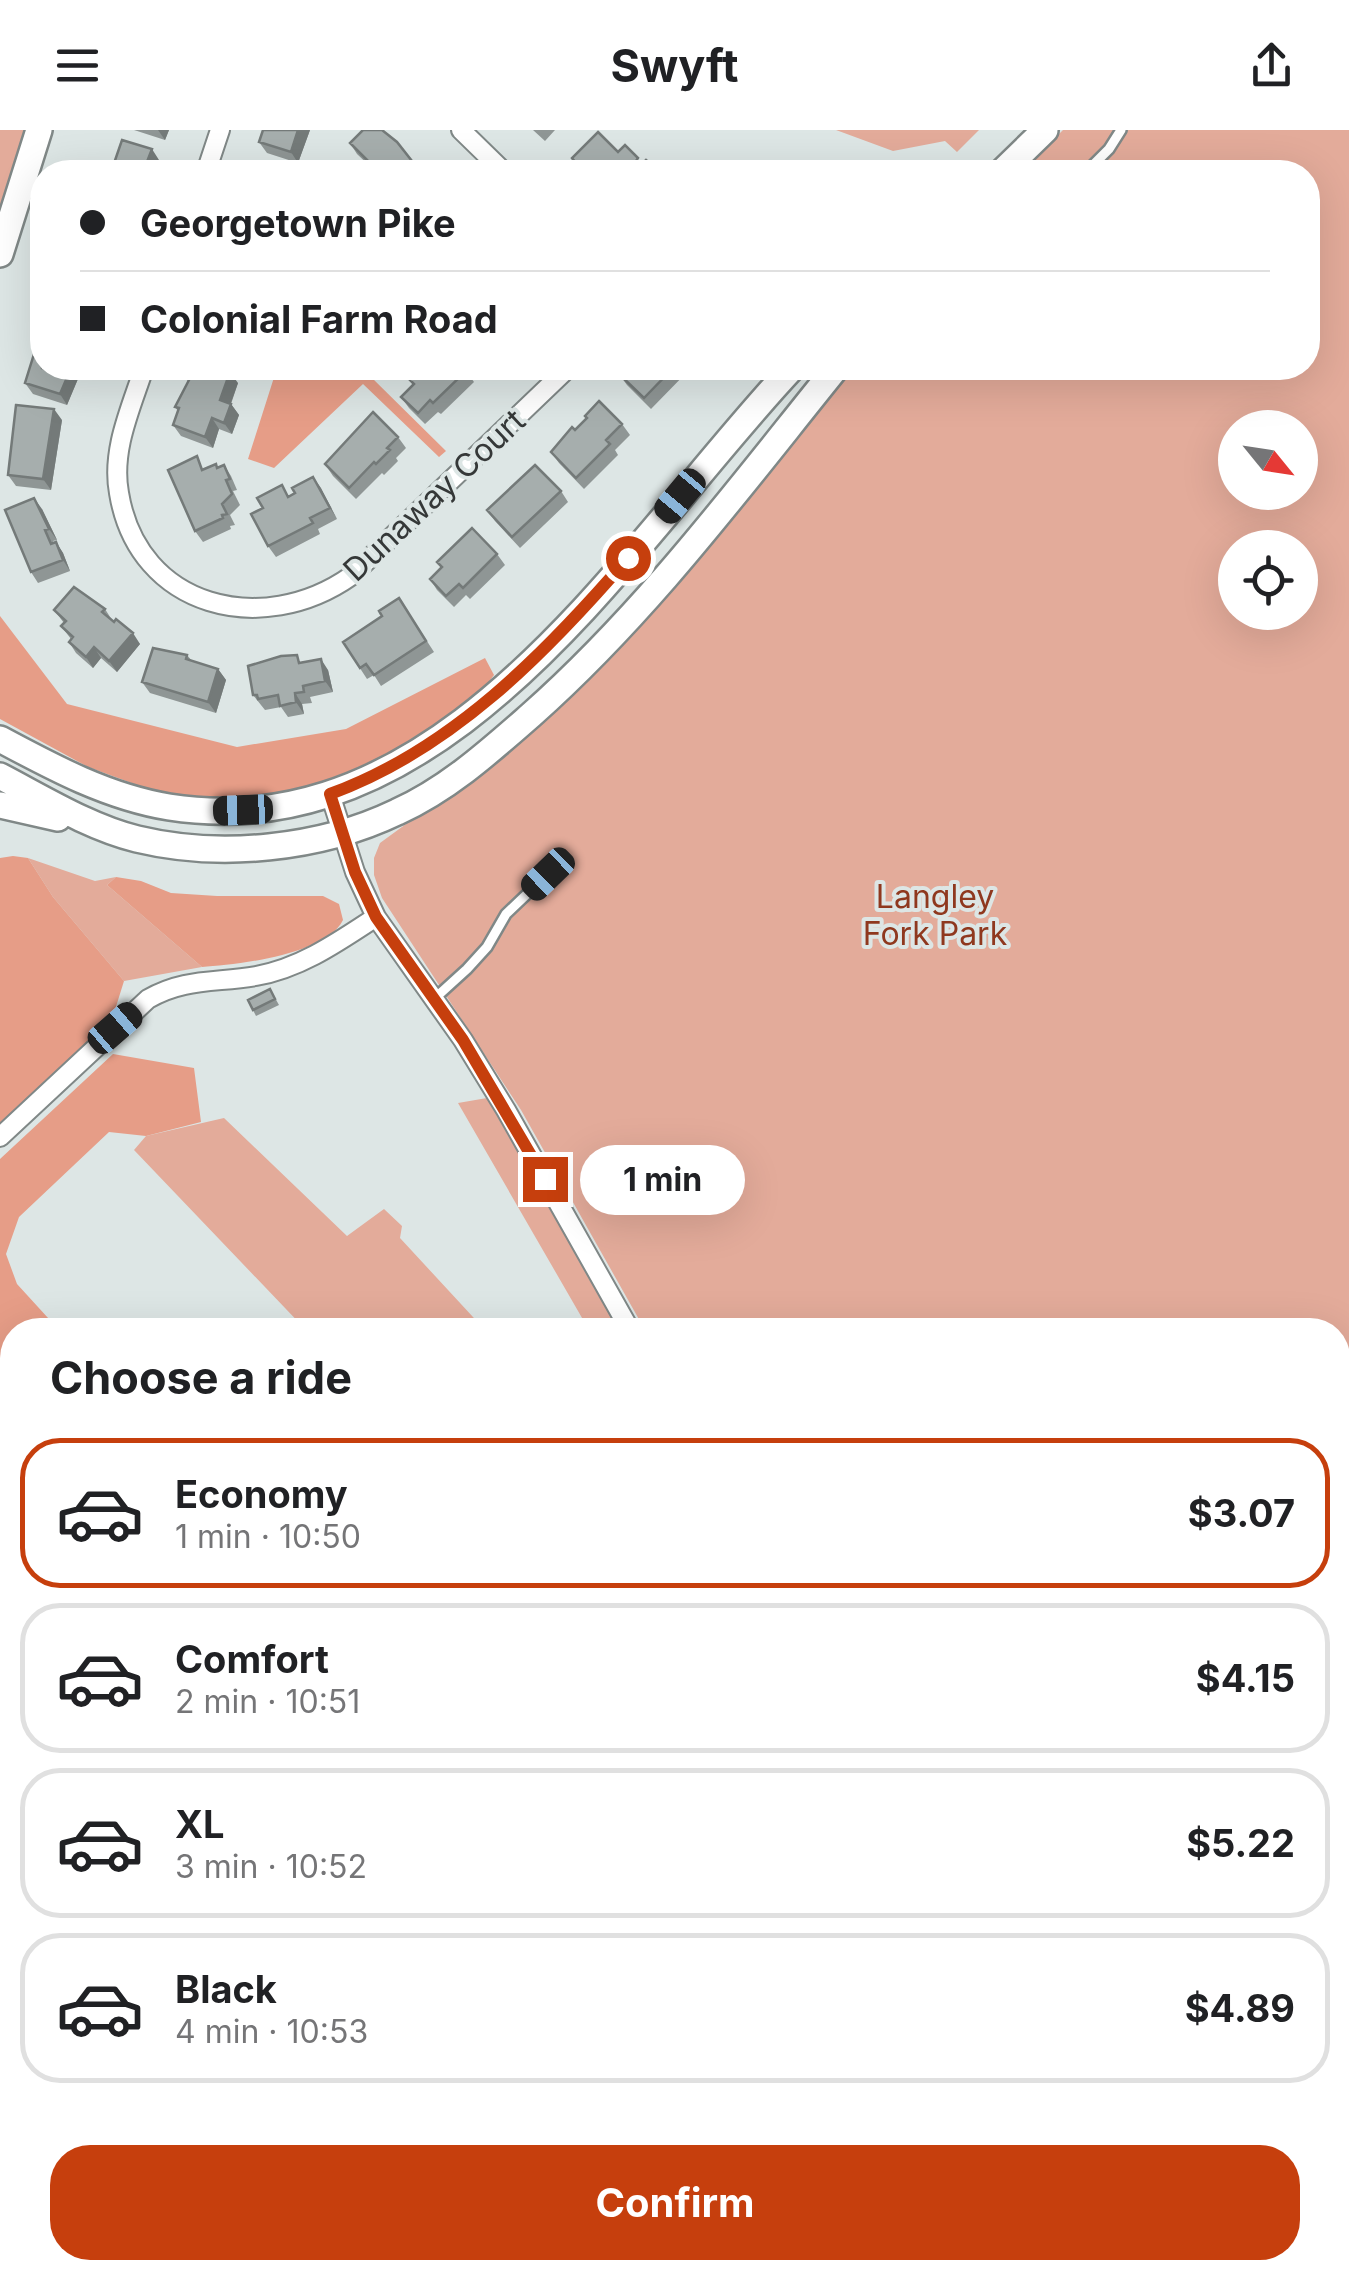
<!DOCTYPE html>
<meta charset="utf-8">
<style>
body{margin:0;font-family:Inter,sans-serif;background:#f2f2f2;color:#202124;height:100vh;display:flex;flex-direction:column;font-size:38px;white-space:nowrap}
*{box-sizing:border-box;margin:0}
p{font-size:32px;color:#757577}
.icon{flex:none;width:55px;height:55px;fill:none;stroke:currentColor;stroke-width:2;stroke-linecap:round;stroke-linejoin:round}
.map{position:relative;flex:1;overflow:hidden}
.sheet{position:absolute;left:0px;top:1188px;width:1350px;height:962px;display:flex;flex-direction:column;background:#fff;border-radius:40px 40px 0 0;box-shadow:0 10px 40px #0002}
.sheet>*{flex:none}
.guide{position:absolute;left:30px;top:30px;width:1290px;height:220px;border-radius:40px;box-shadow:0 10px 40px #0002;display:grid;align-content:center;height:220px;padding:0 50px;background:#fff}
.needle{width:65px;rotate:120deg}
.tools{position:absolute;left:1218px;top:280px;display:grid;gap:20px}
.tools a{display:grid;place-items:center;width:100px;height:100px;border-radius:50%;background:#fff;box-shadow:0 10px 40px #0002;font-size:50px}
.end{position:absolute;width:45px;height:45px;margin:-22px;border:12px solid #c63f0d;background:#fff;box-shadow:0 0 0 5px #fff}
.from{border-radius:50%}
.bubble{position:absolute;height:70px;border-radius:35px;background:#fff;box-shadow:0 10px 40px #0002;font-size:32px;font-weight:700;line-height:70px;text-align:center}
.car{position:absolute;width:30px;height:60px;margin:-30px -15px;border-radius:12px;box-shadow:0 0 8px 2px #0007;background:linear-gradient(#222 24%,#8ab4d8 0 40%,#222 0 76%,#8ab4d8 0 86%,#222 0)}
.guide b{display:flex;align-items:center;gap:35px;height:95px;font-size:38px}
.guide b+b{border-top:2px solid #e0e0e0}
.guide i{width:25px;height:25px;background:#202124}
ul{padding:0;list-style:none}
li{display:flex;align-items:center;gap:30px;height:150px;margin:0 20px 15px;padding:0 30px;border:5px solid #e0e0e0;border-radius:40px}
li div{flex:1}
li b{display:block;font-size:38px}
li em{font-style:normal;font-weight:700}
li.on{border-color:#c63f0d}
li>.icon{width:90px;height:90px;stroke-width:1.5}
h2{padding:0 50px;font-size:45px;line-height:120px}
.button{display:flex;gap:20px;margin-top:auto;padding:20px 50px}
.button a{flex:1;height:115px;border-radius:40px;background:#c63f0d;color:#fff;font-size:40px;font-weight:700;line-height:115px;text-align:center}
header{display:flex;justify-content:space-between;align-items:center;height:130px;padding:0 50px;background:#fff;font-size:45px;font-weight:700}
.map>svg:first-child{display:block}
.green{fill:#e3ab9a;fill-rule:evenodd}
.forest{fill:#e69d87}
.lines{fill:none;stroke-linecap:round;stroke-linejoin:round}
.lane-casing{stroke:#808887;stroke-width:14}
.street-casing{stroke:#808887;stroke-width:22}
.primary-casing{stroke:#808887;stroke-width:30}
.lane{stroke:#fff;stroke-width:9}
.street{stroke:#fff;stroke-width:18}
.primary{stroke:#fff;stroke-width:25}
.wall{fill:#8f9695}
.shaded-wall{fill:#747a79}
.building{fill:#a6aead;stroke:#747a79;stroke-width:2.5}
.route{stroke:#c63f0d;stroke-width:12}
.labels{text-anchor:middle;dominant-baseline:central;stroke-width:8;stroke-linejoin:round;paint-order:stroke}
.street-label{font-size:32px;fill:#353838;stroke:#dde6e5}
.park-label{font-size:32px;fill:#8f381e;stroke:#dde6e5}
</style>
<header><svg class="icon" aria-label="menu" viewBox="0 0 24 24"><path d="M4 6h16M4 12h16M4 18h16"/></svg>Swyft<svg class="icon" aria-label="share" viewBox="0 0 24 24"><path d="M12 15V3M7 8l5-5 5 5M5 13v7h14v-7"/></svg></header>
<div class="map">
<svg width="1349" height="2149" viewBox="0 0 1349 2149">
<rect width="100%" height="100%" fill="#dde6e5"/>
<path class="green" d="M0,0H26L0,81Z
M836,0H979L957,22L945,11L893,21Z
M1063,0H1349V1758L1338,1754V1200H645L521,980L382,768L374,745V728L380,713L484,637L565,571L626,510L846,238H1308V42H1021ZM1235,298H1300V362H1235ZM1235,418H1300V482H1235Z
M28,728L95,751L116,747L107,755L202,837L124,851L53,767Z
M487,968L620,1200H589L458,973Z
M224,988L347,1106L384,1079L402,1096L400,1108L485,1200H306L134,1020L146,1006Z
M12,1332V1908L0,1894V1338Z
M1338,2087L1349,2093V2149H1315L1311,2138H1338Z
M228,2138H275L277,2149H224Z
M477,2138H669L660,2149H470Z
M723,2138H783L741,2149H704Z
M1073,2138H1150L1174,2146L1196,2141L1234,2147L1248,2138L1282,2139L1279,2149H1075Z"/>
<path class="forest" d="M277,238H380L371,247L446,321L439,327L363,254L274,338L248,329Z
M0,486L67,574L237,617L346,599L485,528L494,545L482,561L418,610L350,647L284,664L212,671L148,659L88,637L0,589Z
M13,726L28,728L53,767L124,851L114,883L87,918L0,1002V728Z
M116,747L141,751L171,763L217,766H323L339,774L343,790C327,824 238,835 202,837L107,755Z
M113,924L194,938L201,992L146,1006L109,1002L19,1087L6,1124L17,1154L59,1200H12V1332L0,1338V1029Z
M0,1894L12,1908V2056L0,2043Z
M89,2138H228L224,2149H100Z
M783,2138H827L863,2149H741Z"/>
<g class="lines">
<g class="lane-casing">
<path id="lane" d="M1086,42L1109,19L1121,0
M434,869L467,839L487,817L506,784L548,744
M1346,1773L1349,1792
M1338,1798L1349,1812
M1338,1875L1349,1880
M1338,2045L1349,2048
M0,2060L12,2074
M0,2108L12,2122
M27,2138L37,2149
M69,2138L80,2149
M283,2138V2149
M354,2138L365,2149
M872,2138L887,2149
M1065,2138L1067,2149
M1299,2138L1300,2149
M681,2149L699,2138"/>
</g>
<g class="street-casing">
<path id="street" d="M461,0L504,42
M206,42L220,0
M144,238C131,278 111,320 119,363C138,479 263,508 351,446L568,238
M330,664L355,742L376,787L463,910L506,980L630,1200
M0,1007L148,869C184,848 216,853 256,846C301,838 338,812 376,787
M1338,1770L1349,1774"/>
</g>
<g class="primary-casing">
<path id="primary" d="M1002,42L1045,0
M0,124L39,0
M0,609C54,638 108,667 169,677C450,721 628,412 792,238
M0,646C44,669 89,697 137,709C220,729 320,719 397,682C448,659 490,621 531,585C648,481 739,358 836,238
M0,675L58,688"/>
</g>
<use href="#lane" class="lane"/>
<use href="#street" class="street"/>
<use href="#primary" class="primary"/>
</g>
<path class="wall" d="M134,0H169L165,10Z
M310,0L298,33L267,23L259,12Z
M533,0H555L545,11Z
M397,12L420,42H376L357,24L350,13Z
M626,238H691L651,279L627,255L619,244Z
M78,240L80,244L67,275L33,264L25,253Z
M466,241L474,252L441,284L438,282L425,294L409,278L401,267L413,254L410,250Z
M186,248L238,253L231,274L239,285L232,304L219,299L213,318L181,306L173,295L178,281L175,277L188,252Z
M62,290L51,360L16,356L8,345Z
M622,294L630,305L615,320L618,325L584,359L559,333L551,322L575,300Z
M398,307L406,318L396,328L398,331L384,345L382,343L356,369L333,346L325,334Z
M224,335L231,346L237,360L233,361L240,375L230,385L235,395L230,396L231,399L203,412L195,401L205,339L218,337Z
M313,347L337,389L318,399L320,404L276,427L268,416L290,366Z
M561,361L568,372L520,418L495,391L487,380Z
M42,379L57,410L53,411L54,413L56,412L63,423L70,441L38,453L31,442Z
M497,424L505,435L470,469L466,465L454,477L437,460L430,449L441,437L437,432Z
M399,468L434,522L381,556L374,545L367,549L343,512L382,486Z
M105,479L112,490L140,514L117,542L101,528L93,538L76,523L69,512L71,509L61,496L64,493L54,480Z
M187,525L192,531L218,539L226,550L216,583L150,563L142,552Z
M302,532L328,540L333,562L310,567L312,573L302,574L304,584L288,587L281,577L265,580L253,565Z
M270,859L279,875L256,886L253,880Z
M1349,1910V2031L1338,2025V1934Z
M433,2138H459L448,2149H444Z"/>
<path class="shaded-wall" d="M158,0H169L165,10Z
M298,0H310L298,33L291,22Z
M152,19L159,30L154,42H143Z
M71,238H78V240L80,244L67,275L60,264Z
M230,242L238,253L228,281L220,270Z
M231,274L239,285L232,304L224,293Z
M54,279L62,290L51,360L43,349Z
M212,288L219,299L213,318L205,307Z
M313,347L321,358L337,389L330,378Z
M34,368L42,379L57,410L49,399Z
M56,412L63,423L70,441L63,430Z
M133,503L140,514L117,542L109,531Z
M94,517L101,528L93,538L86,527Z
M321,529L328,540L333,562L325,551Z
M218,539L226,550L216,583L208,572Z
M295,563L302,574L304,584L296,572Z
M1341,1875L1349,1887V1899L1338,1924V1883Z
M1349,1995V2029L1340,2015Z"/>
<path class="building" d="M263,0H298L291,22L259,12Z
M363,0H382L397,12L419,40L416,42H379L350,13Z
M598,2L618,22L625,15L638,28L636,31L641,35L646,30L653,36L648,42H583L572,28Z
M122,10L152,19L143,42H111Z
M257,33L280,40L279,42H254Z
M39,208L42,209V238H71L60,264L25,253Z
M190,238H219L230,242L220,270L231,274L224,293L212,288L205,307L173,295L179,278L175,277L189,250L186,248Z
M423,238H463L466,241L433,273L430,270L418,283L401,267L414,254L410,250Z
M626,238H673L644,268L619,244Z
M599,271L622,294L606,310L610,314L576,348L551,322L572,297L575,300L587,288L585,286Z
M16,275L54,279L43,349L8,345Z
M373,282L398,307L387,318L390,320L376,334L374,332L349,358L325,334Z
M197,326L202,340L216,334L217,338L224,335L230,349L226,350L232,364L222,374L227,384L222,385L223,388L195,401L168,340Z
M535,335L561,361L512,407L487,380Z
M313,347L330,378L310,388L313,393L268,416L251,384L263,378L257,368L282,355L288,367L295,363L292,358Z
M34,368L49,399L45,400L51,414L56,412L63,430L31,442L5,380Z
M472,398L497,424L463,458L459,454L446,466L430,449L442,437L437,432Z
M74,457L105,479L102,482L114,492L116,489L133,503L109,531L94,517L86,527L69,512L73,507L61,496L66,491L54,480Z
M399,468L426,511L374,545L366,534L360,538L343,512L382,486L379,481Z
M153,518L187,525L186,529L218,539L208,572L142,552Z
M297,525L299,533L321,529L325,551L303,556L304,562L295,563L296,572L280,576L278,565L258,569L257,565H253L248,536L281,526Z
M270,859L275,869L253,880L248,870Z
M1349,1910V1995L1340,2015L1338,2014V1934Z"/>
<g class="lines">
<path class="route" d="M545,1049L463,910L376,787L355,742L330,664C451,620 545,524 628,428"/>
</g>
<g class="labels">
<g class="street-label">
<text transform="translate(434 365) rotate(-43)">Dunaway Court</text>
</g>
<g class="park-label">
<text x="935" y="766">Langley<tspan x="935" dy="37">Fork Park</tspan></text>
</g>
</g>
</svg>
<div class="tools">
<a><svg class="needle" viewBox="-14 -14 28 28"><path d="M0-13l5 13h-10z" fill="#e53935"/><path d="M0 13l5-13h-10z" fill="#757577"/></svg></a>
<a><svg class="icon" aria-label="locate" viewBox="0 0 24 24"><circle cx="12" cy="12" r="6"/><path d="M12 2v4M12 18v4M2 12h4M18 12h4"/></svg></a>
</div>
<i class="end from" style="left:628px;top:428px"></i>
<i class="end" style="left:545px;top:1049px"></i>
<div class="bubble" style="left:580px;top:1015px;width:165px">1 min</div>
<i class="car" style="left:680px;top:366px;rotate:220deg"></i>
<i class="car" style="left:243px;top:680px;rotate:268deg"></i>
<i class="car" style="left:548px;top:744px;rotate:226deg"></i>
<i class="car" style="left:115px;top:898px;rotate:49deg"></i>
<div class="guide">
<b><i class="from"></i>Georgetown Pike</b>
<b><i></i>Colonial Farm Road</b>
</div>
<section class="sheet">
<h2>Choose a ride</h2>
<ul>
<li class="on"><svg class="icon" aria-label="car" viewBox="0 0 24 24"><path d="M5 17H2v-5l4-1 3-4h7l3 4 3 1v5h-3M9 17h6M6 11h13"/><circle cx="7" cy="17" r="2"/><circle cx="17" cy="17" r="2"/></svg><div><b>Economy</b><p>1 min · 10:50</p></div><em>$3.07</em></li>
<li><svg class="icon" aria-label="car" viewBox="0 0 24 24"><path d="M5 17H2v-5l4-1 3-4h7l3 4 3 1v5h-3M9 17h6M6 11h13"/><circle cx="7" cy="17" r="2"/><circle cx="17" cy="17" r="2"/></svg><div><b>Comfort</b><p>2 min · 10:51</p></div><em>$4.15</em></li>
<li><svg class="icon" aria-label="car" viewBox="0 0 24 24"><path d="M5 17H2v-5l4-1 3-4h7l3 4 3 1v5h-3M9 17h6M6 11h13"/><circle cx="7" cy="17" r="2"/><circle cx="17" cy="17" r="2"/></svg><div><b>XL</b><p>3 min · 10:52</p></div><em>$5.22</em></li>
<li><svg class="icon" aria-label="car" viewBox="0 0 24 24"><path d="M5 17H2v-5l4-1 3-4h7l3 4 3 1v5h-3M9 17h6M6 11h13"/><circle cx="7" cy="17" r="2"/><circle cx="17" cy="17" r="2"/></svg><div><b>Black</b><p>4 min · 10:53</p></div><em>$4.89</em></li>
</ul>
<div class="button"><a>Confirm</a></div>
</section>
</div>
